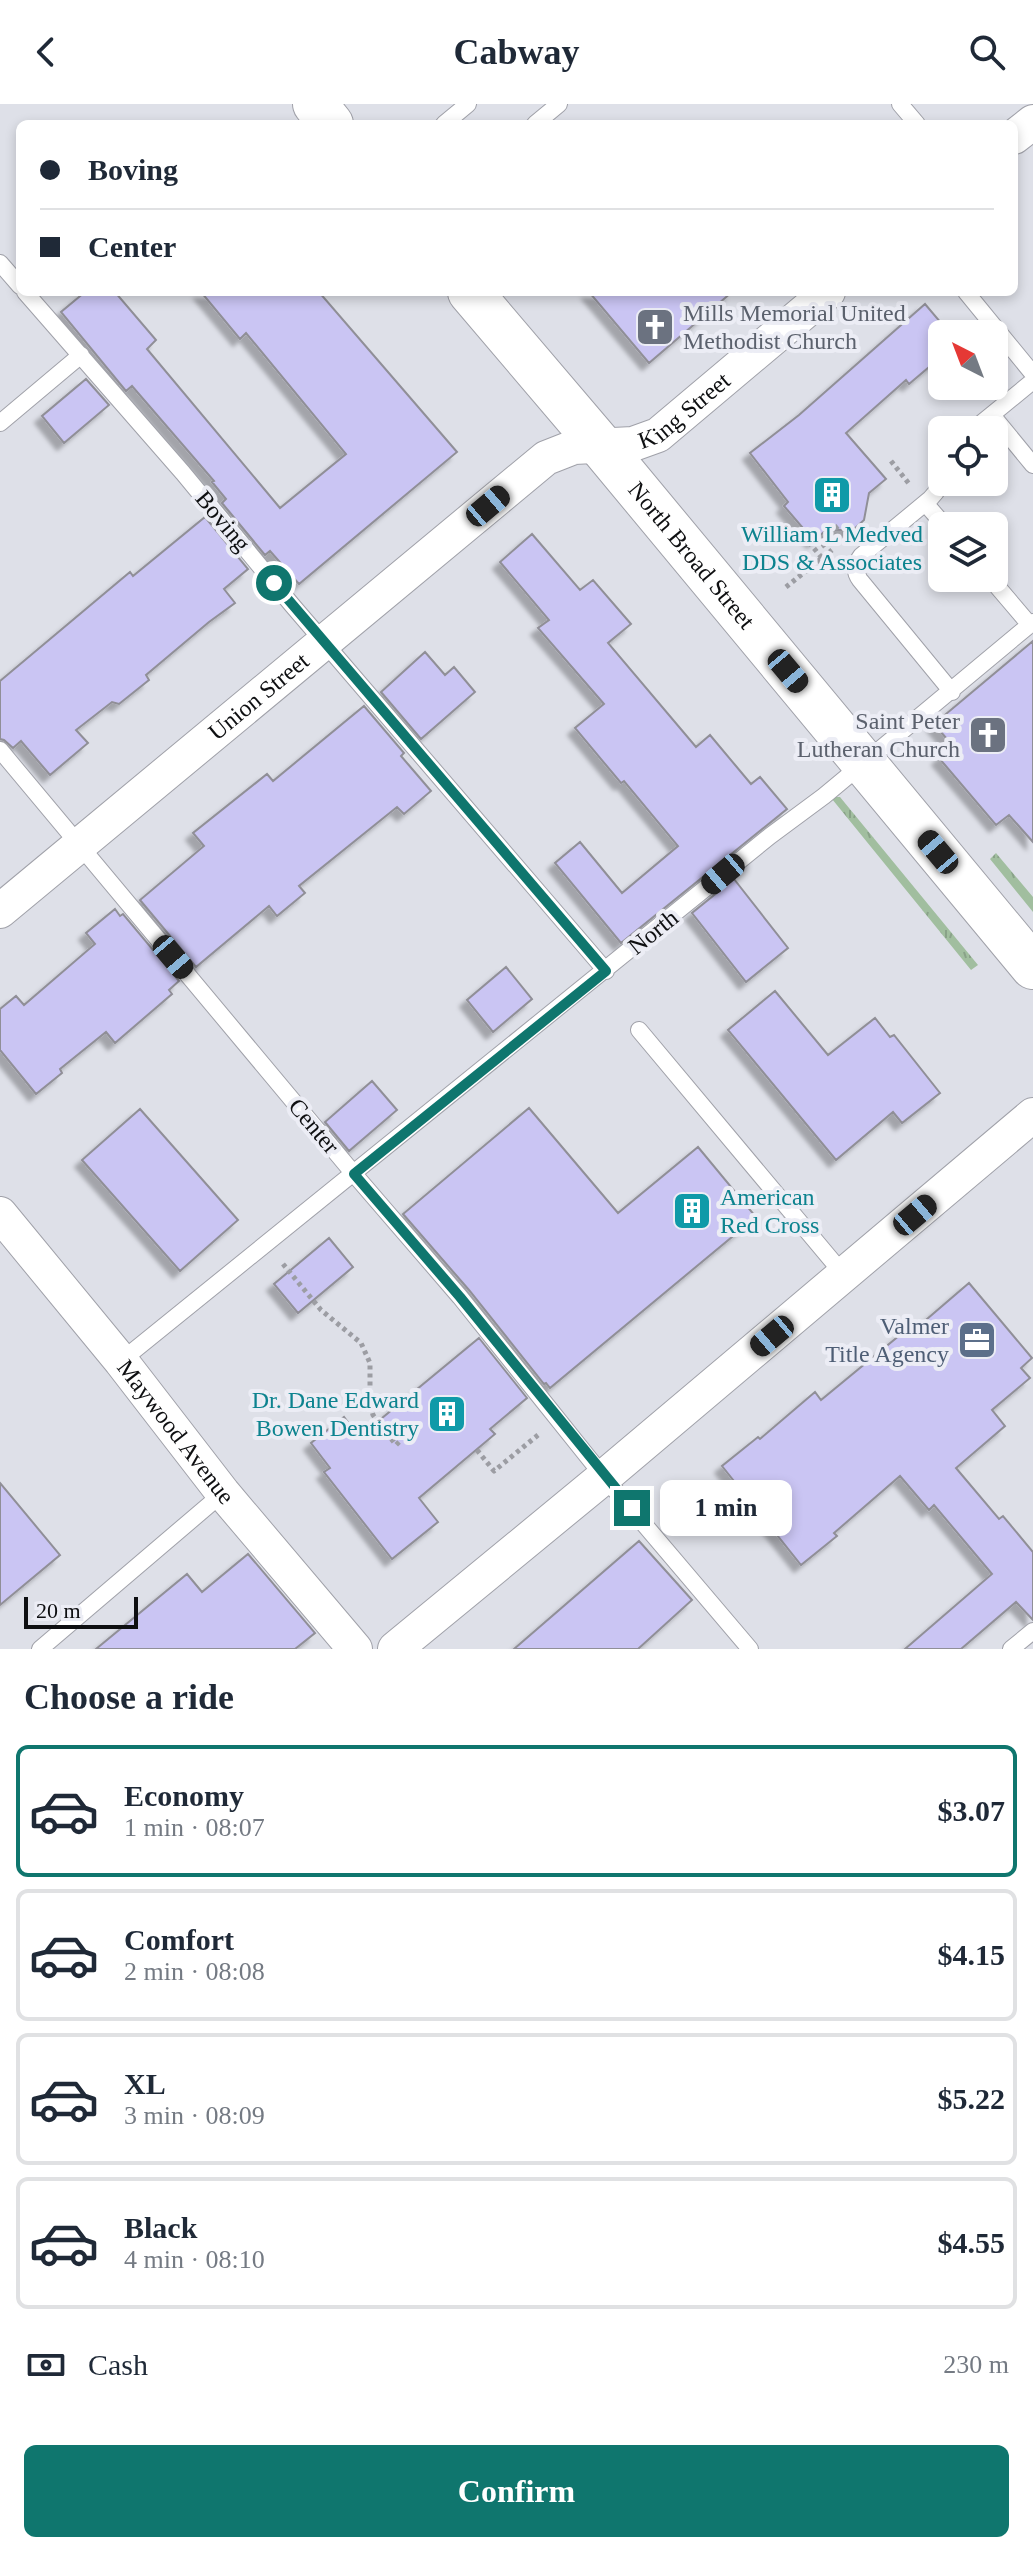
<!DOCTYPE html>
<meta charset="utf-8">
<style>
body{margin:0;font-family:Georgia,serif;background:#f2f2f3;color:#1f2937;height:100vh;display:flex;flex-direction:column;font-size:30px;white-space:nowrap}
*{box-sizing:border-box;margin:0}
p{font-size:26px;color:#747a83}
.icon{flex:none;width:44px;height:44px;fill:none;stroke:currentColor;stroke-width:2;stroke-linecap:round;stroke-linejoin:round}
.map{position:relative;height:1545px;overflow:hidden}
.details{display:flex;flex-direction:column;background:#fff;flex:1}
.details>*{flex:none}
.hud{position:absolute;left:16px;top:16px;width:1002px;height:176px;border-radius:12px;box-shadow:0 4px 12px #0003;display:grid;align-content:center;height:176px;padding:0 24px;background:#fff}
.needle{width:52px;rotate:318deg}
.buttons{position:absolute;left:928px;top:216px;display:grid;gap:16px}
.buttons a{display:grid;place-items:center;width:80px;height:80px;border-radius:12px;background:#fff;box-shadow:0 4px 12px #0003;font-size:40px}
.scale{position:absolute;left:24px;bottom:20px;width:114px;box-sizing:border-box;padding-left:8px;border:4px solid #0e0f11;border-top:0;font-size:22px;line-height:28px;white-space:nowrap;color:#0e0f11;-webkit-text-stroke:6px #ecedf5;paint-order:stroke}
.end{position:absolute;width:36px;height:36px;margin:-18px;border:10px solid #0f766e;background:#fff;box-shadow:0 0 0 4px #fff}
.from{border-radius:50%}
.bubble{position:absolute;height:56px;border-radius:12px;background:#fff;box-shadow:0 4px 12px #0003;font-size:26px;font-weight:600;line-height:56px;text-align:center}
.car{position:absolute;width:24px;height:48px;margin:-24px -12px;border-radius:10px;box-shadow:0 0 6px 2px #0007;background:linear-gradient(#222 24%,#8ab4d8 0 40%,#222 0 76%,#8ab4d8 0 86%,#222 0)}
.hud b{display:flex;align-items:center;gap:28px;height:76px;font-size:30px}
.hud b+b{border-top:2px solid #e0e1e3}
.hud i{width:20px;height:20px;background:#1f2937}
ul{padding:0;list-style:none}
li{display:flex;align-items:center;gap:24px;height:132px;margin:0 16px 12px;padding:0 8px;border:4px solid #e0e1e3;border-radius:12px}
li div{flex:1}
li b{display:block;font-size:30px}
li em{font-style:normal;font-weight:600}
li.active{border-color:#0f766e}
li>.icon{width:72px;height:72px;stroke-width:1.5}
h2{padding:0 24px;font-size:36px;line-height:96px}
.pay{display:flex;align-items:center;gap:20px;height:88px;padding:0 24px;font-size:30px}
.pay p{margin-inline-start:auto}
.cta{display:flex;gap:16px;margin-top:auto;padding:16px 24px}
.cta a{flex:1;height:92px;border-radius:12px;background:#0f766e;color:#fff;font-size:32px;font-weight:600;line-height:92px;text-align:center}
header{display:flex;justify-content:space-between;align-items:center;height:104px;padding:0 24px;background:#fff;font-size:36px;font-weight:600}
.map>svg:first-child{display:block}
.grass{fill:url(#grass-tufts)}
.building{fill:#cac5f3;stroke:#908f97;stroke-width:2;filter:url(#shadow)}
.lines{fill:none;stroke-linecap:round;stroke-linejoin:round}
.lane-casing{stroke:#a0a1a9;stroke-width:18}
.street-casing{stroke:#a0a1a9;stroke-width:36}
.secondary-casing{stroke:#a0a1a9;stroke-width:46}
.path{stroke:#9c9da3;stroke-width:5;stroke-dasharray:4 4;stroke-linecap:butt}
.lane{stroke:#fff;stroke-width:16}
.street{stroke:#fff;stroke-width:34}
.secondary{stroke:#fff;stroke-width:44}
.route{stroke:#0f766e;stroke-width:10}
.labels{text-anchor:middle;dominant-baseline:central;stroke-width:8;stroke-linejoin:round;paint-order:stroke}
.worship-label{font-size:24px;fill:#5b616d;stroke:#ecedf5;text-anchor:start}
.street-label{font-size:24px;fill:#0e0f11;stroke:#ecedf5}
.culture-label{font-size:24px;fill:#0d838f;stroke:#ecedf5}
.service-label{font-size:24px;fill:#4e5e75;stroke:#ecedf5;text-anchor:end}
</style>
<header><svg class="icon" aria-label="back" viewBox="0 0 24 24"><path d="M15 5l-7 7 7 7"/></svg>Cabway<svg class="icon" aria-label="search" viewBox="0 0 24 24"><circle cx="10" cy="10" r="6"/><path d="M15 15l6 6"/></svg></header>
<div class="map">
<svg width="1033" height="1545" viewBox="0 0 1033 1545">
<defs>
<pattern id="grass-tufts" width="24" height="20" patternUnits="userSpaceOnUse" patternTransform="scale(2)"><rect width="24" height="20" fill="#a1be9f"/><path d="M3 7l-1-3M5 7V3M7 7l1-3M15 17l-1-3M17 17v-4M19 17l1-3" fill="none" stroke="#89a288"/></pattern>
<filter id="shadow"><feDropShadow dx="-7" dy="7" stdDeviation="2" flood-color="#0004"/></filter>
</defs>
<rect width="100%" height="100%" fill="#dee0e8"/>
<path class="grass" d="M835,693H840L978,861L971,866L832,695Z
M996,749L1033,793V808L990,755Z"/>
<path class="building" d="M85,188H115L156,236L147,245L280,404L346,350L246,229L240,235L201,188H319L457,348L299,480L270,447L265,451L222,399L226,395L212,378L214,377L132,282L126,287L61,208Z
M589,188H732L649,259Z
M925,200L942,220V252L909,280L906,276L846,329L886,375L869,389L864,416L853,426H826L814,437L784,402L788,398L750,349L799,311Z
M86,275L109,301L64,339L42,312Z
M205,413L248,465L224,485L235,499L209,518L146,571L149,576L119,600L112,598L76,626L88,639L50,671L21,637L13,644L4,636L0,635V577L130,468L133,472Z
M532,430L580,486L593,476L631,520L608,539L696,643L710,631L751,680L760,673L787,705L621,839L555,759L580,738L622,789L678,742L624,677L621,679L575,624L604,600L538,524L549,516L500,458Z
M1033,537V738L1009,711L996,721L939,654L953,642L934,620Z
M425,548L445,571L454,563L475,588L421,635L381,588Z
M364,602L404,649L401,652L431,687L404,710L397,703L299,782L305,789L277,812L269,802L196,863L140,796L204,742L193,729L267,670L273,677Z
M734,775L788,844L746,878L692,809Z
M115,805L120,812L123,810L179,877L169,886L172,890L115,939L106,928L60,965L62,969L36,990L0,946V905L16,892L24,901L95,840L86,829Z
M506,863L532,895L493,928L467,896Z
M775,887L828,951L875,914L890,933L894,931L940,989L902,1019L893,1008L836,1056L728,926Z
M372,977L397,1006L349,1047L325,1018Z
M529,1004L618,1109L698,1043L756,1113L550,1284L546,1279L544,1280L469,1186L403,1110Z
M140,1005L238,1116L180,1167L82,1056Z
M329,1134L353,1163L298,1209L274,1180Z
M969,1179L1032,1254L1021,1264L1030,1274L992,1306L1005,1322L956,1364L999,1415L1003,1412L1033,1448V1516L1016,1498L961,1545H905L992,1470L934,1401L929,1406L900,1372L834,1429L837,1432L801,1461L722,1362L758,1333L760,1335L815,1288L821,1296L917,1217L920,1221Z
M479,1234L527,1294L490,1325L495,1330L419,1394L438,1418L392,1455L324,1368L330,1364L311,1339L344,1313L359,1333Z
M0,1379L60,1451L0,1501Z
M639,1437L692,1496L638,1545H514Z
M248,1450L315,1529L295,1545H96L187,1470L202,1488Z"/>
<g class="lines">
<g class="lane-casing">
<path id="lane" d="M900,0L917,20
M444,20L468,0
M535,20L559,0
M0,159L20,182
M25,188L183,369L292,501L606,867
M966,188L1033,270
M992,311L1033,361
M0,319L81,251
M973,326L1033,277
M942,376L936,388L930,395L861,452C855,460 854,468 860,476L952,588
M925,399L945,422
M990,474L1030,521
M0,646L354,1070L460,1193L604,1373L750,1545
M639,926L844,1171
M121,1257L770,732L824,692L1033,518
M40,1545L223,1389
M1011,1545L1033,1527"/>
</g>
<g class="street-casing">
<g id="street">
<path d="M1014,33L1033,18"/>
<path id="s1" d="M0,807L546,354L574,343L633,340L658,331L828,188"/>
<path id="s2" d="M0,1110L121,1257L223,1389L355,1545"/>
<path d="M395,1545L604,1373L1033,1011"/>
</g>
</g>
<g class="secondary-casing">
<g id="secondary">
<path d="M315,0L331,20"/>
<path id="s3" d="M470,188L601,342L1033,863"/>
</g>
</g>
<path class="path" d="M891,357L910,381
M838,422L818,439L821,443L838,430H843
M811,433L807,436L822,454
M786,483L832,446
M283,1160L321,1206L361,1239L370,1259V1300L373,1311L396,1341L400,1337
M477,1346L494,1367L538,1331"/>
<use href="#lane" class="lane"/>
<use href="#street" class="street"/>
<use href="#secondary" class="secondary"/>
</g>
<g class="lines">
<path class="route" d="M274,479L606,867L354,1070L460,1193L632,1404"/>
</g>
<defs>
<g id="church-square" transform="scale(2)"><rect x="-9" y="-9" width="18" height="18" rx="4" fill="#6b7280" stroke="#ecedf5"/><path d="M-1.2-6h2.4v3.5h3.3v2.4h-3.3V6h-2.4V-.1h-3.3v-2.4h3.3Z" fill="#fff"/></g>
<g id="building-square" transform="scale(2)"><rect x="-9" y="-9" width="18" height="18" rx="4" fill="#0f9aa8" stroke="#ecedf5"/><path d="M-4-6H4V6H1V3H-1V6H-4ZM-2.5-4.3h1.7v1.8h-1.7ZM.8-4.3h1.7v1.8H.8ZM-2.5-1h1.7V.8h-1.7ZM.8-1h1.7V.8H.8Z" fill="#fff"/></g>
<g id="office-square" transform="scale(2)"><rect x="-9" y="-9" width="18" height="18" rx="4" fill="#5c6f8a" stroke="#ecedf5"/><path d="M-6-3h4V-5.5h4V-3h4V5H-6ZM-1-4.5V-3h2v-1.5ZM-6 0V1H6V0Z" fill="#fff"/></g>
</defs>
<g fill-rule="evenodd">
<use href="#church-square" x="655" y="223"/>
<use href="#building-square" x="832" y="391"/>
<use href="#church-square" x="988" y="631"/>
<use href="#building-square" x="692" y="1107"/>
<use href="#office-square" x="977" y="1236"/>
<use href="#building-square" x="447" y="1310"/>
</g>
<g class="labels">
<g class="worship-label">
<text x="683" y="209">Mills Memorial United<tspan x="683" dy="28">Methodist Church</tspan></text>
<text x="960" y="617" text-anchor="end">Saint Peter<tspan x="960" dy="28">Lutheran Church</tspan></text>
</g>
<g class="street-label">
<text stroke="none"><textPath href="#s1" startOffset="860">King Street</textPath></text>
<text transform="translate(223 417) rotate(50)">Boving</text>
<text stroke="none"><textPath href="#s3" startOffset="344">North Broad Street</textPath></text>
<text stroke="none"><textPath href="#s1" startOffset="336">Union Street</textPath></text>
<text transform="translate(653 828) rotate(-39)">North</text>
<text transform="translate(314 1022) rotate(50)">Center</text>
<text stroke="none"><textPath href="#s2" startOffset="280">Maywood Avenue</textPath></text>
</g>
<g class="culture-label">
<text x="832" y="430">William L Medved<tspan x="832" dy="28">DDS &amp; Associates</tspan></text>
<text x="720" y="1093" text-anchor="start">American<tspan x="720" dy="28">Red Cross</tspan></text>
<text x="419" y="1296" text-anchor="end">Dr. Dane Edward<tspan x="419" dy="28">Bowen Dentistry</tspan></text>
</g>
<g class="service-label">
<text x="949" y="1222">Valmer<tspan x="949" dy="28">Title Agency</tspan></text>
</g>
</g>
</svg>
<div class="buttons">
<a><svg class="needle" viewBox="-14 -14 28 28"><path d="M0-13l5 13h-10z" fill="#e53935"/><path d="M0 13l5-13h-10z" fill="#747a83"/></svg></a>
<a><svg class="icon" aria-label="locate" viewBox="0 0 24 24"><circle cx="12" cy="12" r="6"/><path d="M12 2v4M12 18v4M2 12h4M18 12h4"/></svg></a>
<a><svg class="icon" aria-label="layers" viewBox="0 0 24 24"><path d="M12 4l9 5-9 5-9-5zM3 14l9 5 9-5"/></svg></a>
</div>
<div class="scale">20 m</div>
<i class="end from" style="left:274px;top:479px"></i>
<i class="end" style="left:632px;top:1404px"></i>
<div class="bubble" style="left:660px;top:1376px;width:132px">1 min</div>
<i class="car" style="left:488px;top:402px;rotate:50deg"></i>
<i class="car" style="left:788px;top:567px;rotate:140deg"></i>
<i class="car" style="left:938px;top:748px;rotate:320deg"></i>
<i class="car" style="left:723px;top:770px;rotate:230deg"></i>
<i class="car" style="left:173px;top:853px;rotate:140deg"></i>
<i class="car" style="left:915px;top:1111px;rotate:50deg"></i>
<i class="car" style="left:772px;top:1232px;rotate:230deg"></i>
<div class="hud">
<b><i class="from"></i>Boving</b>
<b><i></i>Center</b>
</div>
</div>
<section class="details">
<h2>Choose a ride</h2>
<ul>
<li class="active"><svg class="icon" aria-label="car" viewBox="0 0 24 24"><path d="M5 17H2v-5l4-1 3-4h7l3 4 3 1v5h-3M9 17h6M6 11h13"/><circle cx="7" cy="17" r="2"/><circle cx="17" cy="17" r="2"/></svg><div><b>Economy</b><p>1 min · 08:07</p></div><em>$3.07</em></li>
<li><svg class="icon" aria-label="car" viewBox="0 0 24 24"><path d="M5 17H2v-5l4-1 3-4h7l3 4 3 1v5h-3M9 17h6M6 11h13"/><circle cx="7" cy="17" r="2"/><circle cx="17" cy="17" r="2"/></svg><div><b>Comfort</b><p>2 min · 08:08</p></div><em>$4.15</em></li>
<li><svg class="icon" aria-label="car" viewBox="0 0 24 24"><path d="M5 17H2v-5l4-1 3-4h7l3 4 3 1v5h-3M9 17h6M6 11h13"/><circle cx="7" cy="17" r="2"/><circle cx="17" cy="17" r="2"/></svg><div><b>XL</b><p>3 min · 08:09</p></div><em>$5.22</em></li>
<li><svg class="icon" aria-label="car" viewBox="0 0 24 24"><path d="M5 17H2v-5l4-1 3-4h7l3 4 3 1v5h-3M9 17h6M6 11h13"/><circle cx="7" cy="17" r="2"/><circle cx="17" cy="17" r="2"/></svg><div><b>Black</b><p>4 min · 08:10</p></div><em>$4.55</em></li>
</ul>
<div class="pay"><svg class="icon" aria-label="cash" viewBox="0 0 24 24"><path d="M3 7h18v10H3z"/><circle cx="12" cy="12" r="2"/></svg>Cash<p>230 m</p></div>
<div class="cta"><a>Confirm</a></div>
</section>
